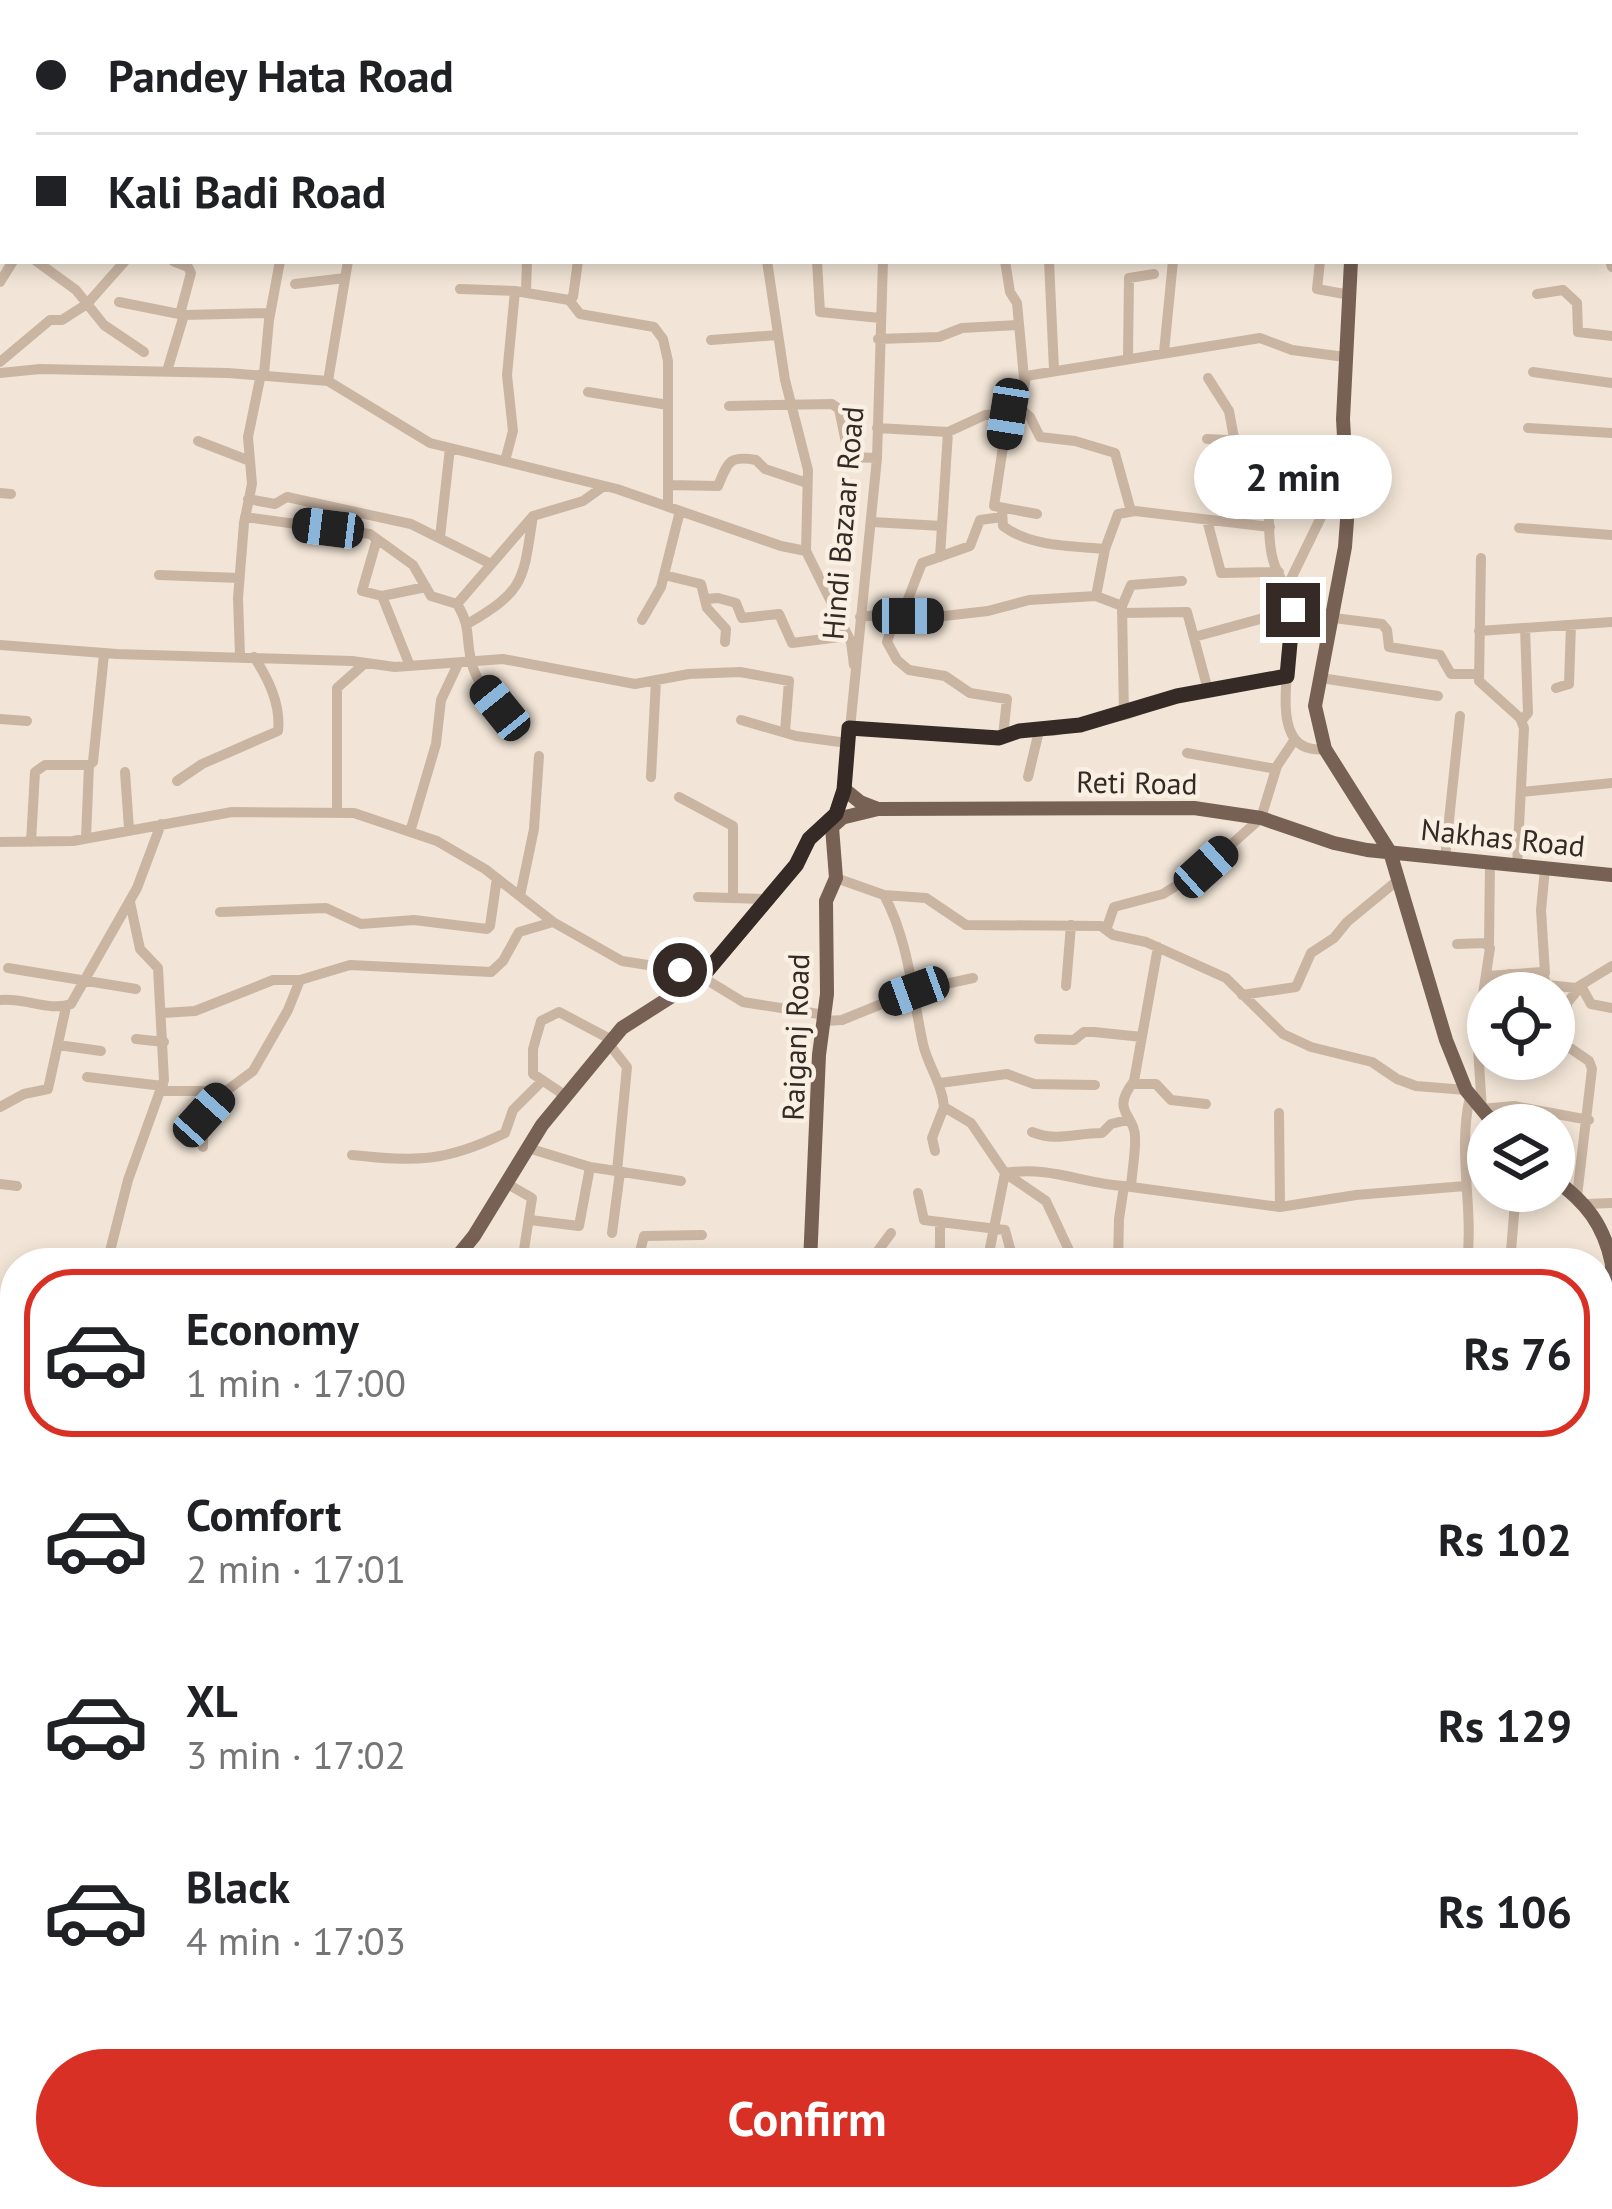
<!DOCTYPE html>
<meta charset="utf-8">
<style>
body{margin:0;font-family:"PT Sans",sans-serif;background:#f6f6f6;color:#202124;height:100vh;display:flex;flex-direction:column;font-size:45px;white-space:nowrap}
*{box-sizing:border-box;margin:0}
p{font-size:39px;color:#757577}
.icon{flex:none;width:66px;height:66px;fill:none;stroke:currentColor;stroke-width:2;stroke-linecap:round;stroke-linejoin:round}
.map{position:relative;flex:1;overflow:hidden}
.details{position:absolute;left:0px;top:1248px;width:1614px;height:963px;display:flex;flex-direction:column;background:#fff;border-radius:48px 48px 0 0;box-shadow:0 6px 18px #0003}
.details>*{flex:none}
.hud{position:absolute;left:0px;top:0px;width:1614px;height:264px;box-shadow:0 6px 18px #0003;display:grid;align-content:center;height:264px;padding:0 36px;background:#fff}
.fabs{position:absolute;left:1467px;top:972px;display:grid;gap:24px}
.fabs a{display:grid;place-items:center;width:108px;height:108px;border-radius:50%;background:#fff;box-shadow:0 6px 18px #0003;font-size:60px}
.end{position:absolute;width:54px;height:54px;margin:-27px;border:15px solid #352a25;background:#fff;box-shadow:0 0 0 6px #fff}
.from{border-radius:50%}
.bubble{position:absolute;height:84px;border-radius:42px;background:#fff;box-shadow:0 6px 18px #0003;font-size:39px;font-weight:700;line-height:84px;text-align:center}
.car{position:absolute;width:36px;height:72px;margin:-36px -18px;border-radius:15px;box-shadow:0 0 9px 3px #0007;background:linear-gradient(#222 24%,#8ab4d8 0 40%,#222 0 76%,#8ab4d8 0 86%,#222 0)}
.hud b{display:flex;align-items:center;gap:42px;height:114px;font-size:45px}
.hud b+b{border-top:3px solid #e0e0e0}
.hud i{width:30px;height:30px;background:#202124}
ul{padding:21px 0 0;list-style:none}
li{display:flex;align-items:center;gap:36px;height:168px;margin:0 24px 18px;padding:0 12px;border:6px solid transparent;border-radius:48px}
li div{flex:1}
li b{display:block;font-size:45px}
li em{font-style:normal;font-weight:700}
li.selected{border-color:#d93025}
li>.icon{width:108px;height:108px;stroke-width:1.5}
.button{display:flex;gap:24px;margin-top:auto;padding:24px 36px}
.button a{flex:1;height:138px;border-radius:72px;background:#d93025;color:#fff;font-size:48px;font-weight:700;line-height:138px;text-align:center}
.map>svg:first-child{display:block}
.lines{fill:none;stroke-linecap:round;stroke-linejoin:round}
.minor{stroke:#cab5a3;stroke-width:10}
.major{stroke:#776155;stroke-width:14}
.route{stroke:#352a25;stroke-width:15}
.labels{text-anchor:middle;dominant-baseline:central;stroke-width:9;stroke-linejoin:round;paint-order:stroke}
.street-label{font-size:30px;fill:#352a25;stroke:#faefe3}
</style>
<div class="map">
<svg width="1612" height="2209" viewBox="0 0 1612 2209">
<rect width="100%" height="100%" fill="#f2e5d7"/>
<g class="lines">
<path class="minor" d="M596,0L603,3
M719,0L734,3
M1152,0L1160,3
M1289,0L1291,3
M1504,0V3
M1588,0L1589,3
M325,3V0
M401,3V0
M452,3L454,0
M613,3L614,0
M698,3V0
M1109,3L1113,0
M1198,3L1230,0
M1568,3L1575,0
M1611,27H1612
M1611,82H1612
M0,120H3
M1611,160L1612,161
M1611,193L1612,195
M1611,218L1612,206
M0,237L3,239
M36,261L76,290L104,325L144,352
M173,261L188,267L191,273L180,314
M767,261L785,380L808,470L806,551
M817,261L820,312L880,318
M1005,261L1010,292L1017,303L1024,378
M1049,261L1054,370
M1320,261L1317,289L1350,295
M1610,261L1612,267
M0,282L13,261
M295,284L345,278
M460,289L515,291L569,300L573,297L578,261
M526,292L527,261
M1537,294L1563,290L1577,303L1578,332L1612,336
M569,300L580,314L654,327L663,339L668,361V507
M119,302L184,315L270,313
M878,339L939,337L962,328L1019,325
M711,340L778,335
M1164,352L1173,261
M1128,357L1129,278L1154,274
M0,362L50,320H62L87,304L125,261
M167,371L184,315
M1533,372L1612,383
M0,373L40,369L228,373L328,381L430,443L617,489L781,546L806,551L851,642L854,665
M264,374L269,320L280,261
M1208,378L1229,411L1234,438
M328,381L348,261
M588,392L668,405
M729,406L832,404L839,409L849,457L877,458
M1022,410L1030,417L1040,437L1075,441L1115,453L1131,511
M1008,414L994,506L1037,514
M877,428L948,432L985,415L1020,413L1026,376L1260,338L1292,350L1345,357
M1528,428L1612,433
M1207,439L1248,441C1280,469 1261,529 1275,566C1281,581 1290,592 1292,609C1297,647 1259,757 1325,749
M198,441L250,461
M1260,457L1318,463L1323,475H1345
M505,461L513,431L507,375L515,291
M668,485L718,486C728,462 729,455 756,460L765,469L807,483
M0,493L11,494
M248,499L275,504L287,497L411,524L489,563
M1002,510L1003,526C1031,547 1071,546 1105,549
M245,517L370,534L413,565L431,596L457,604
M1207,520L1221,573L1279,572
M872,522L942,526
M1519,528L1612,535
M440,537L450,448
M377,539L362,591L382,596L410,666
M940,557L948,432
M1481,558L1479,681L1520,718L1524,728L1517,866
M159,575L239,578
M664,575L701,584L707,608L726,629L725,642
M1287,587L1325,509L1316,499L1322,473
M382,596L426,587
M705,599L718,598L736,603L742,618L779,614L792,643L848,636
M1122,606L1131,585L1182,581
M903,612L908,616H944L988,611L1029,600L1096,596
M1122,613L1187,612L1208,690
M896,614L887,642L897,660L909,670L945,676L970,693L1007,699L1003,736
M860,617L903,612L922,563L970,546L980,520L1002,517
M1334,618L1382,624L1387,630L1389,647L1440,655L1451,674H1478
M642,620L661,587L680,511
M469,623C526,590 523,579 533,516
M1479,631L1612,622
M1194,637L1293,610
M0,645L117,654L352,661L395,667L503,659L635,684L689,674L740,672L789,681L785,732
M240,656L238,598L244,523L252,484L248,437L261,374
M1321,678L1438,696
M1556,688L1569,684L1571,625
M500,708C489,694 476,681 472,664C465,639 472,628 457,604L533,516L583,501L604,486
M1124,715L1122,606L1096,596L1105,549L1118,514L1135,511L1270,527
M0,719L27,721
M741,720L796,736L847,743
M1522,720L1528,713L1525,628
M849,728L951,737L999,738L1019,731H1053L1128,714L1177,696L1287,676
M1187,753L1276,769
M125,772L129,829
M651,777L656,680
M1028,777L1039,731
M177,781L202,764L278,731C281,706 268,678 254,657
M844,789L877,458L883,261
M1521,792L1612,783
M679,797L733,826V898
M337,810V688L364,664
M410,832L436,744L441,700L458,664
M86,838L89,765
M0,842L73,841L232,812L354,813L437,841L485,869L553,922L622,961L680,970L696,981
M31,842L35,772L45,765H89L93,762L104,654
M1445,858L1460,716
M836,878L884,895L926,898L966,925L1101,926L1113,935L1146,942L1226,978L1283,1034L1311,1047L1372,1062L1397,1079L1416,1086L1466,1090
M884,895C909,942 912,993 923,1044C928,1066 942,1083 944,1107L971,1123L1005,1173L1046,1201L1075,1263
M520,896L534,829L539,756
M698,897L765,899
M220,912L326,908L361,924L414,920L487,929L490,926L497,878
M1106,930L1114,907L1163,894L1206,867L1261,818L1277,766L1293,742
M1457,944L1485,943L1490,948L1477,1034L1482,1109L1514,1106L1589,1120
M1489,944L1490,863
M8,968L136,989
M1545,973L1541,910L1545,869
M1510,974L1514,993
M1487,976L1542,972L1547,985L1576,988L1612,966
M702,977L743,1002L825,1015
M1066,986L1071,925
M1242,995L1296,987L1311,953L1334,938L1347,922L1398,880
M0,1000C24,997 50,1012 71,1004L137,888L161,824
M163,1013L195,1011L273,980H300L350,965L491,972L503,961L519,932L553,922
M825,1021L842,1020L914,991L973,978
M136,1039L164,1042
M1039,1039L1074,1040L1084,1032H1094L1142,1037
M609,1044L627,1067L617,1171
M58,1045L101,1051
M87,1077L163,1086
M940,1083L1007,1074L1034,1084L1095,1085
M1132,1084H1156L1171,1100L1206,1104
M160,1091H226
M566,1096L533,1074V1049L541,1021L559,1012L612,1040
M0,1107L24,1094L48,1089L66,1007
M1279,1113L1280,1207
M1032,1132C1057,1142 1075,1133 1102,1133L1111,1124L1127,1120
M203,1147V1117L226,1091L253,1071L288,1010L300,980
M528,1148L590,1167L681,1181
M935,1151L932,1138L944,1107
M352,1155C416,1162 446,1162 505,1133L513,1110L542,1081
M506,1183L532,1198L523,1256L536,1263
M0,1184L17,1186
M1131,1187C1132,1170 1136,1152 1135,1136C1134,1113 1110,1112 1134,1081L1158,947
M918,1193L924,1220L1005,1230L1014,1263
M1577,1196L1592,1069L1589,1061L1567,1046V1003L1581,986L1591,1004L1612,1008
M1586,1204L1612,1203
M530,1220L579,1226L590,1167
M612,1233L620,1172
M1118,1256L1159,1257L1167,1263
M107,1263L128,1180L164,1080L158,968L140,949L130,902
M637,1263L644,1236L702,1235
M869,1263L891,1233
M932,1263L940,1248V1223
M987,1263L1005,1173C1052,1166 1080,1183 1124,1186
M1118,1263L1119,1219L1124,1186L1280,1207L1356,1195L1465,1186
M1467,1263C1474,1207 1457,1153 1470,1097
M1510,1263L1516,1191
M1599,1532L1612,1530
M1599,1830L1612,1832
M1599,1920L1612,1916
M1599,2068L1612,2115
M0,2111H15
M127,2196L129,2209
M977,2196L983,2209
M1041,2196L1043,2209
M1230,2196L1235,2209
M1593,2196L1612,2199
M67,2199L91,2196
M242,2209L248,2196
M307,2209L313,2196
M580,2209L583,2196
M679,2209V2196
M1142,2209L1148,2196
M1191,2209L1202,2196
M1311,2209L1315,2196"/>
<path class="major" d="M137,3L144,0
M0,52L3,51
M1351,261L1343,419L1348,507L1345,547L1315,706L1325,749L1390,852L1446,1040L1466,1090L1495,1125
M844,789L860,802L878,809L841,818L836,814Z
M878,809L1194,808L1261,818L1334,843L1367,850L1612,875
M1554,1179C1586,1202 1604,1225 1612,1264L1599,1506
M452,1263L474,1236L542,1125L622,1028L702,977L797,865L809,839L836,814
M810,1263L819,1055L827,994L826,901L836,878L832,827L841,819
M0,1386L15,1388
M1599,1763L1612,1771
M0,1980L15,1987
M451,2196L480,2209
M831,2196L833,2209"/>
</g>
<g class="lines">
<path class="route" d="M680,970L696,981L702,977L796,865L809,839L836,814L844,790L849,728L999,738L1019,731L1080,725L1177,696L1287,676L1293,610"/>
</g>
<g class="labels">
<g class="street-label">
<text transform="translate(842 523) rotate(-85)">Hindi Bazaar Road</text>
<text transform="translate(1137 782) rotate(1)">Reti Road</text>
<text transform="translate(1503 837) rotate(6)">Nakhas Road</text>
<text transform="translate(795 1037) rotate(-88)">Raiganj Road</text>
</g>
</g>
</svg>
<div class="fabs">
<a><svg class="icon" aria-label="locate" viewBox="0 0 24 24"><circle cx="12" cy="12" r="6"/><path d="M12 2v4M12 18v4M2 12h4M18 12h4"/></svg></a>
<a><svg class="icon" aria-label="layers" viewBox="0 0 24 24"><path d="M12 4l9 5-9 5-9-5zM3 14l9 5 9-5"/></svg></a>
</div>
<i class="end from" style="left:680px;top:970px"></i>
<i class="end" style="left:1293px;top:610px"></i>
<div class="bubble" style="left:1194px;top:435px;width:198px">2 min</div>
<i class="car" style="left:1008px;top:414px;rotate:189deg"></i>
<i class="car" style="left:328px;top:528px;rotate:277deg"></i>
<i class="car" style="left:908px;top:616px;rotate:90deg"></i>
<i class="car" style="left:500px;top:708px;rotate:321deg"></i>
<i class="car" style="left:1206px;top:867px;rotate:48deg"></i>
<i class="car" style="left:914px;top:991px;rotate:250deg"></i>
<i class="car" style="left:204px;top:1115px;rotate:42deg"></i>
<div class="hud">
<b><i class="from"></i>Pandey Hata Road</b>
<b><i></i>Kali Badi Road</b>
</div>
<section class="details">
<ul>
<li class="selected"><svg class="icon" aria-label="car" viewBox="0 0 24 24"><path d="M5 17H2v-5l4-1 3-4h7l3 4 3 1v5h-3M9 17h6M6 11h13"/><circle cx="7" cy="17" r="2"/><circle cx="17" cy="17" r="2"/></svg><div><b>Economy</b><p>1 min · 17:00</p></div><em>Rs 76</em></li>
<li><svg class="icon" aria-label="car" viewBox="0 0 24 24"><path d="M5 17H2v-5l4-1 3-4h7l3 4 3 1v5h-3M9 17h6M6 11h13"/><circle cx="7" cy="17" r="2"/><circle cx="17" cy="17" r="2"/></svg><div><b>Comfort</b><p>2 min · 17:01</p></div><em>Rs 102</em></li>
<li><svg class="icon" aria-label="car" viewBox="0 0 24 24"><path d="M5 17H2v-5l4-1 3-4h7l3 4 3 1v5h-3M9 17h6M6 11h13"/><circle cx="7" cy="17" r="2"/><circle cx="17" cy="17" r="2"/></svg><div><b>XL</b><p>3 min · 17:02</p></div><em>Rs 129</em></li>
<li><svg class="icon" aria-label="car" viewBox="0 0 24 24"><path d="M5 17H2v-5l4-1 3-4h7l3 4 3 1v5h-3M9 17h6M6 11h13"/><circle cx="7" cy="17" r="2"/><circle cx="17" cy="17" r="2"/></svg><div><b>Black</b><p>4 min · 17:03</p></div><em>Rs 106</em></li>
</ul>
<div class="button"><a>Confirm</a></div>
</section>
</div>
